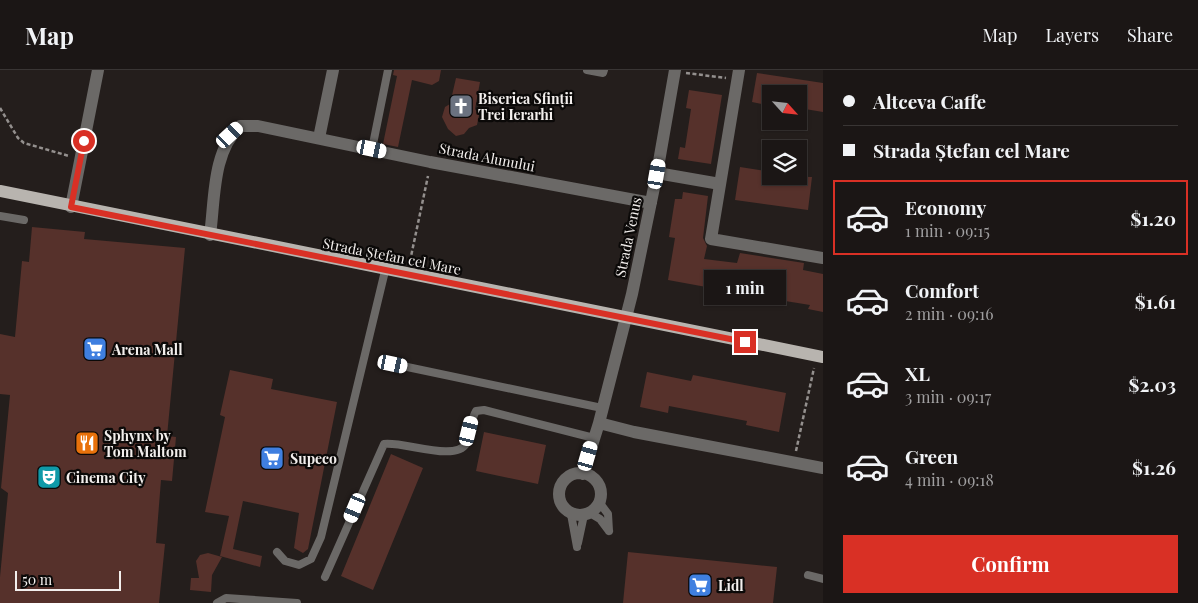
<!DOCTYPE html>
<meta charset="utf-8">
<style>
body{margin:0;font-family:"Playfair Display",serif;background:#282322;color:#f1f3f6;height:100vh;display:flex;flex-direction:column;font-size:19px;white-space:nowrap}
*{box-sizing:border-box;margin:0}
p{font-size:16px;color:#a09fa0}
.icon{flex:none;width:28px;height:28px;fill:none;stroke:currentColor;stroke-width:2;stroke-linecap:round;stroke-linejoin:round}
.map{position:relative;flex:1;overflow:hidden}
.drawer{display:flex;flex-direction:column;background:#1b1615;width:375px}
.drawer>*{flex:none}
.guide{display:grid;align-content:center;height:110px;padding:0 20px;background:#1b1615}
.needle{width:32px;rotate:117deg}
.controls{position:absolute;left:762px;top:15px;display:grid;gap:10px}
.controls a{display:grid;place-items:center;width:45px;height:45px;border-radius:0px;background:#1b1615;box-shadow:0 1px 4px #0004,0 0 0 1px #393534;font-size:25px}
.scale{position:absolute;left:15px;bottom:12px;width:106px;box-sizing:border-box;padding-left:5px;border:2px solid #f3efed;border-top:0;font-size:14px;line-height:18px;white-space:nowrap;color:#f3efed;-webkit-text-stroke:4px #0b0908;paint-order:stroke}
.end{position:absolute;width:22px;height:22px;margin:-11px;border:6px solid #d93025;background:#fff;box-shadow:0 0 0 2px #fff}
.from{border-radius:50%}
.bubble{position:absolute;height:35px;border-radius:0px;background:#1b1615;box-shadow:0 1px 4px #0004,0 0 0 1px #393534;font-size:16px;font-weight:700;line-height:35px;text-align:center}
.car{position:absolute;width:15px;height:30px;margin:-15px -8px;border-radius:6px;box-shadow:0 0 4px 1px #0007;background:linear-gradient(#fff 24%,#345 0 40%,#fff 0 76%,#345 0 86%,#fff 0)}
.guide b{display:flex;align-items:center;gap:18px;height:48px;font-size:19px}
.guide b+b{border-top:1px solid #393534}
.guide i{width:12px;height:12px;background:#f1f3f6}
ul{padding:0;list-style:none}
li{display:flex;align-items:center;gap:15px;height:75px;margin:0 10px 8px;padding:0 10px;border:2px solid transparent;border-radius:0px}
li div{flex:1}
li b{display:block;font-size:19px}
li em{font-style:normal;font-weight:700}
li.active{border-color:#d93025}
li>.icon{width:45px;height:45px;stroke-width:1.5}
.primary-button{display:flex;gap:10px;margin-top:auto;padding:10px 20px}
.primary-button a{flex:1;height:58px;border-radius:0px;background:#d93025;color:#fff;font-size:20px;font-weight:700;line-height:58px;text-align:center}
header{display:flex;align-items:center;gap:30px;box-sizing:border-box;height:70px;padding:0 25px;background:#1b1615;border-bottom:1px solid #393534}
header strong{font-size:24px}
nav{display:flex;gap:28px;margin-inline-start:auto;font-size:18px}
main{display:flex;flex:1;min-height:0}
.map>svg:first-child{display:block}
.building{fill:#56312b}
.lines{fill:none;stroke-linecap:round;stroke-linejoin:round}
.path{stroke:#94908e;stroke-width:2.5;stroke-dasharray:4 2.5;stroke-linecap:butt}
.lane{stroke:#6b6967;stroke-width:8}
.street{stroke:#6b6967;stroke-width:12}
.primary{stroke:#b8b4af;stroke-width:12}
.route{stroke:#d93025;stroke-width:6}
.labels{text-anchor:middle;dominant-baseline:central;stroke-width:4.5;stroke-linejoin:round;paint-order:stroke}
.poi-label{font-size:14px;font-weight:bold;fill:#f3efed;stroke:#0b0908;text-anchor:start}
.street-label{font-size:14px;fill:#f3efed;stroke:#0b0908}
</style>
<header>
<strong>Map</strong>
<nav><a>Map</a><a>Layers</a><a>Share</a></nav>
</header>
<main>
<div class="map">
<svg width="823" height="533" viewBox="0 0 823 533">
<rect width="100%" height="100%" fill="#241e1c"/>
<path class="building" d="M394,0H441L439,11L432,15L412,10L398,77L383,74L397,6L393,5Z
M757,3L823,13V42L799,38V24H771V36L752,32Z
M456,8L480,12L475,39L479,45L477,55L469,58L464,64L456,66L448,59L442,47L445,37L450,34Z
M689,20L722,25L711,94L678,89L680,77L685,78L691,39L686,38Z
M740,97L771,102V106L812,107L808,140L735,130Z
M683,122L708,126L703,168L707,176L704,189L737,193L740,183L804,193L803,200L823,204V242L808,239L810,235L773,229L775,218L751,215L750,225L668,210L675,168L669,167L675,129H682Z
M32,157L85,162L84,169L185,178L167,366L176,367L172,411L161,410L156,473L165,474L159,533H0V507L8,423L1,418L10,325L0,324V264L15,267L22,191L29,192Z
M230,300L273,309L271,319L337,332L308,479L303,483L294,478L299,443L243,431L233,479L262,486L260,497L220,486L229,446L205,442L225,347L220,345Z
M647,302L691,311L693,305L786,323L779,362L746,355L747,351L669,336L668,343L640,337Z
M484,362L546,375L538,414L476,401Z
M391,384L423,398L373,520L341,506Z
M628,482L777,497L773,533H623Z
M208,483L222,487L212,505L211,522L190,520L191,508H199L196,491L200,485Z"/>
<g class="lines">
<path class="path" d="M686,3L726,8
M0,38L18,68L24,73L69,86
M410,191L428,106
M796,381L814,298"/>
<path class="lane" d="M587,0L603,3L604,0
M372,79L388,0
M0,146L24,150
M393,294L602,338
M599,432L608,444L609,461
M590,443L600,449L609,461
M571,444L577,477
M578,473L584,445
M277,482L285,491L299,495L311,489L321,467L385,201
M808,505L823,509
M325,507L384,374C403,371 455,392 466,374C471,364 470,351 476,341L484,340L594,368
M217,533L226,528L297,533"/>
<path class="street" d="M675,0L657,103L632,224L599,353L634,362L823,398
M739,0L711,169L823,188
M319,68L333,0
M657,103L720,114
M71,137L98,0
M210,165C215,129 212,82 240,56H258L430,92L651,133
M559 424a21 21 0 1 1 42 0a21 21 0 1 1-42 0Z
M583,404L599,353"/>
<path class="primary" d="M0,121L823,287"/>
</g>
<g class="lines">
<path class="route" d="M84,71L71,137L745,272"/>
</g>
<defs>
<g id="church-square" transform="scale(1.25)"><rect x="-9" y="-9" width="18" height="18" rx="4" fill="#6b7280" stroke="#0b0908"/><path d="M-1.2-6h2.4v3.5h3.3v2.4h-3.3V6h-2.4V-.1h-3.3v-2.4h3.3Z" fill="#fff"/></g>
<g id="supermarket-square" transform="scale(1.25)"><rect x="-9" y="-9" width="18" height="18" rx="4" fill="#3f7fe0" stroke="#0b0908"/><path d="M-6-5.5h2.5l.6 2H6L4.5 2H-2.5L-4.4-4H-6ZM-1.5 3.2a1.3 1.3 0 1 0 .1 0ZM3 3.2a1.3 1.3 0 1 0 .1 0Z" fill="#fff"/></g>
<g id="restaurant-square" transform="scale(1.25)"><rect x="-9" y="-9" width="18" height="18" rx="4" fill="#e8710a" stroke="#0b0908"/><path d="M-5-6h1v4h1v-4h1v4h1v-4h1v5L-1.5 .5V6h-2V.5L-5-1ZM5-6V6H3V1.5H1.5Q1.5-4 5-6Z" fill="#fff"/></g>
<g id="theatre-square" transform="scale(1.25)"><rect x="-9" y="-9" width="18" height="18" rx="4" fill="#0f9aa8" stroke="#0b0908"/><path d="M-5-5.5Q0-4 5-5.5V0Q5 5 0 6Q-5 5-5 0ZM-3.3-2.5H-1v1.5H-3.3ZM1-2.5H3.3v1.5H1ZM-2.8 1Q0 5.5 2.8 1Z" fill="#fff"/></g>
</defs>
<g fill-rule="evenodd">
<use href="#church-square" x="461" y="36"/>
<use href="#supermarket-square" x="95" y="279"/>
<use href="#restaurant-square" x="87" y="373"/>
<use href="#supermarket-square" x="272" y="388"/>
<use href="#theatre-square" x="49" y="407"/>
<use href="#supermarket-square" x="700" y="515"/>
</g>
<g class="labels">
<g class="poi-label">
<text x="478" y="28">Biserica Sfinții<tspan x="478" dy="16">Trei Ierarhi</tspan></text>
<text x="112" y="279">Arena Mall</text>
<text x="104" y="365">Sphynx by<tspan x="104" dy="16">Tom Maltom</tspan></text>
<text x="290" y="388">Supeco</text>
<text x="66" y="407">Cinema City</text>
<text x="718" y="515">Lidl</text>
</g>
<g class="street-label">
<text transform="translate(487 87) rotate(11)">Strada Alunului</text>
<text transform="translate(628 167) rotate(-78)">Strada Venus</text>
<text transform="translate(392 186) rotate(11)">Strada Ștefan cel Mare</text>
</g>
</g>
</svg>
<div class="controls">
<a><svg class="needle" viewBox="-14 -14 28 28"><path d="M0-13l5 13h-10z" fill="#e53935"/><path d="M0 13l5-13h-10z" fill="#a09fa0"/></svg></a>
<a><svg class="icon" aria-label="layers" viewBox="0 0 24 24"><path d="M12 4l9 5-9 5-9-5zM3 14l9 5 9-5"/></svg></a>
</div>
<div class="scale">50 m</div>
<i class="end from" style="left:84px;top:71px"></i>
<i class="end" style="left:745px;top:272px"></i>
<div class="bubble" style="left:704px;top:200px;width:82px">1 min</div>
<i class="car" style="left:230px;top:65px;rotate:47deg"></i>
<i class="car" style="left:372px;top:79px;rotate:102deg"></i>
<i class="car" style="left:657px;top:104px;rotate:10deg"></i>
<i class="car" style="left:393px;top:294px;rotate:102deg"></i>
<i class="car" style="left:469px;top:361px;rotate:14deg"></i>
<i class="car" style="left:588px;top:386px;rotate:16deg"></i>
<i class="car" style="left:355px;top:438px;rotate:203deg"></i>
</div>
<section class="drawer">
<div class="guide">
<b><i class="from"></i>Altceva Caffe</b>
<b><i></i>Strada Ștefan cel Mare</b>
</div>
<ul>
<li class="active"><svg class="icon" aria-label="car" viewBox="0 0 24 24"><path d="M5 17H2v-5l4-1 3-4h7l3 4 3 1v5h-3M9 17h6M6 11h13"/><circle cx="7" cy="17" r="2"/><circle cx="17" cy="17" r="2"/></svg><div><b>Economy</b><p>1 min · 09:15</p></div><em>$1.20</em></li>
<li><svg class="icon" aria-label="car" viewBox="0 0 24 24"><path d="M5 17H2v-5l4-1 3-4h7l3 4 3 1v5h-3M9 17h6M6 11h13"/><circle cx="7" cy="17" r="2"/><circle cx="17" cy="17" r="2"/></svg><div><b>Comfort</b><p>2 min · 09:16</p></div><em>$1.61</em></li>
<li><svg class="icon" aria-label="car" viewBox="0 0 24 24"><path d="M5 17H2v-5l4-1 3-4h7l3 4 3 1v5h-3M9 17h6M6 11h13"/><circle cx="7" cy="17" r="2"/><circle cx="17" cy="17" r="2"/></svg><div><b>XL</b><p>3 min · 09:17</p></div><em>$2.03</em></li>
<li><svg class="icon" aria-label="car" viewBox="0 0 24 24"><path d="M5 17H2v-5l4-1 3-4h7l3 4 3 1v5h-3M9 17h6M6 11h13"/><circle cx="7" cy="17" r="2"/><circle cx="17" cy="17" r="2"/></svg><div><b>Green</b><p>4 min · 09:18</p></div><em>$1.26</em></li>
</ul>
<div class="primary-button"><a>Confirm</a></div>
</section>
</main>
